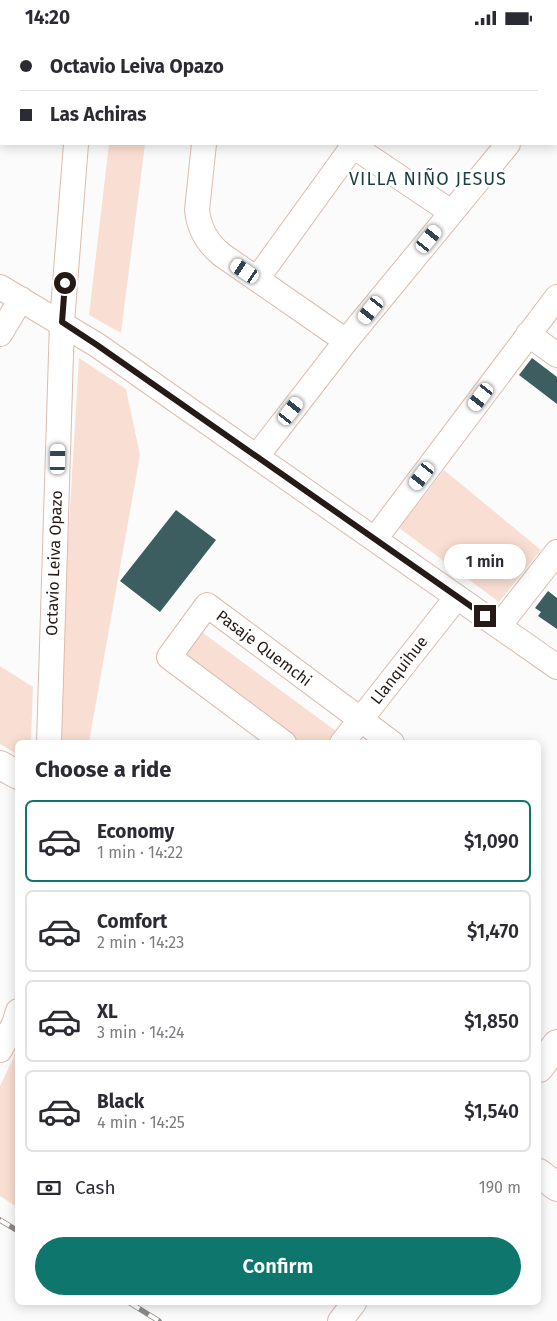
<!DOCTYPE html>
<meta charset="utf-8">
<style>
body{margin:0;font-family:"Fira Sans",sans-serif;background:#f2f2f3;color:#2b2b33;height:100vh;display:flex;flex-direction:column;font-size:19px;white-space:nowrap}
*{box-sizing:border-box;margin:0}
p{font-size:16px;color:#7c7c81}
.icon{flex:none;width:28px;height:28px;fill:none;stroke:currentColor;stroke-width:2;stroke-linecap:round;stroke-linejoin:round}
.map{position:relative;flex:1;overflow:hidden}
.side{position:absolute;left:15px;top:705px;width:526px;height:565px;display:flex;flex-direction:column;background:#fff;border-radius:8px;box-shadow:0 2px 12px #0003}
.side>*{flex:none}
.top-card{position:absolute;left:0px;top:0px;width:558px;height:110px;box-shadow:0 2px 12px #0003;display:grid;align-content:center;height:110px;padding:0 20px;background:#fff}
.end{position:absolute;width:22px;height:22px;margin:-11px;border:6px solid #251a15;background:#fff;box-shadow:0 0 0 2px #fff}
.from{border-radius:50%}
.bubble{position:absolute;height:35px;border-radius:18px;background:#fff;box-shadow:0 2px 12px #0003;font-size:16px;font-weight:600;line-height:35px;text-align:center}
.car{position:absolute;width:15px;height:30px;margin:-15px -8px;border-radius:6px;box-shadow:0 0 4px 1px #0007;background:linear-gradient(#fff 24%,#345 0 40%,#fff 0 76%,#345 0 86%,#fff 0)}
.top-card b{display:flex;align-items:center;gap:18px;height:48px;font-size:19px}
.top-card b+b{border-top:1px solid #e1e1e2}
.top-card i{width:12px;height:12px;background:#2b2b33}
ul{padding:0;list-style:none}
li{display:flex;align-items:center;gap:15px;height:82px;margin:0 10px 8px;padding:0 10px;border:2px solid #e1e1e2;border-radius:8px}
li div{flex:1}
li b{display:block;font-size:19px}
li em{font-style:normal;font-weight:600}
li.selected{border-color:#0f766e}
li>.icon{width:45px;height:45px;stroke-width:1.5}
h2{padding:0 20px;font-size:22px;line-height:60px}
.pay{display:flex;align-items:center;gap:12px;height:55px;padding:0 20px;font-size:19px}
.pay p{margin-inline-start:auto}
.primary-button{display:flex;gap:10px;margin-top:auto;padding:10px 20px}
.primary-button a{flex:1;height:58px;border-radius:30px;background:#0f766e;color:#fff;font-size:20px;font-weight:600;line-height:58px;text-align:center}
.status{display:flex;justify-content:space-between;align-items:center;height:35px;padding:0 25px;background:#fff;direction:ltr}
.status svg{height:14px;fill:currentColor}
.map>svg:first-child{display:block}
.green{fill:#f9dfd3}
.building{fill:#3c5e60}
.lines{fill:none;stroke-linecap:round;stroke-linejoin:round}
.street-casing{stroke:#dabcae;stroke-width:26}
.secondary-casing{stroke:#dabcae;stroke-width:30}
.street{stroke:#fff;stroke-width:24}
.secondary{stroke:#fff;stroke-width:28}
.rail-casing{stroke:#8f8a87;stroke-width:5.5}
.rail{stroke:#fff;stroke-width:4;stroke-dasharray:11;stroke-linecap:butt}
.route{stroke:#251a15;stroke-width:6}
.labels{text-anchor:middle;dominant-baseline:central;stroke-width:5;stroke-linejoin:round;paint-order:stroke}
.street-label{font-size:16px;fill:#251a15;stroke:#fff}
.neighbourhood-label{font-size:18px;letter-spacing:1px;fill:#1b3e3f;stroke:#fff}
</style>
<div class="status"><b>14:20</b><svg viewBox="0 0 49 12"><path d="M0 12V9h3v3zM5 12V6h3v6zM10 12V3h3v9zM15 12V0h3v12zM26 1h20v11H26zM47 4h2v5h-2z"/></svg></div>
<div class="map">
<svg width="557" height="1286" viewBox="0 0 557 1286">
<rect width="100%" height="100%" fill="#fbfbfb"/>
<path class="green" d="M109,109H145L121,298L89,280Z
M79,323L126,354L140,420L89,707L56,708Z
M444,435L541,515L499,567L399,493Z
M195,592L336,696L351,707H297L179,617Z
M0,631L33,652L31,707L18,708L17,719L0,709Z
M17,1005V1172L0,1161V1051L14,1022Z"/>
<path class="building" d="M532,323L557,342V369L519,340Z
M176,475L216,505L160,577L120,546Z
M548,556L557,563V594L538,581L541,577L535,573Z"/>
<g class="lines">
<g class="street-casing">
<path id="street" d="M366,0L368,1
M86,1V0
M219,1V0
M0,6H1
M0,34L1,32
M556,48L557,47
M204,109L197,175C199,194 207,208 222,220L346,306
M350,109L451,177
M257,244L353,111
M0,252L97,310L557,632
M0,299L21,264
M528,299L557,320
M257,421L346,306L508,109
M375,504L557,262
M499,591L557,517
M49,708L62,287L76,109
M284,708L169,622L207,570L392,708
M342,708L457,562
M0,1015L14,989L18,976
M340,1286L354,1268"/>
</g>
<g class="secondary-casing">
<path id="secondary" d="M0,730L18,740
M539,1033L557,1009
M539,1138L557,1152"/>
</g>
<use href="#street" class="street"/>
<use href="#secondary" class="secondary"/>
<g class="rail-casing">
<path id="rail" d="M0,1185L18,1196
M130,1268L159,1286"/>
</g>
<use href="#rail" class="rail"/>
</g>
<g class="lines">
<path class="route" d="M65,248L62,287L97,310L485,581"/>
</g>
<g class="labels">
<g class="street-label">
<text transform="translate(54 528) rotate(-88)">Octavio Leiva Opazo</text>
<text transform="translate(264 613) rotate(37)">Pasaje Quemchi</text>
<text transform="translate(399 635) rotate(-52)">Llanquihue</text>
</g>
<g class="neighbourhood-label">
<text x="428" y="144">VILLA NIÑO JESUS</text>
</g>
</g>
</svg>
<i class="end from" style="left:65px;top:248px"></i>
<i class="end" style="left:485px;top:581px"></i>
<div class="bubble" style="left:444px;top:509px;width:82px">1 min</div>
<i class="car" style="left:429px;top:204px;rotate:39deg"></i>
<i class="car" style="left:245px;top:236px;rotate:304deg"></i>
<i class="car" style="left:371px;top:275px;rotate:219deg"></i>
<i class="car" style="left:481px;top:362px;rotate:217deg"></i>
<i class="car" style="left:291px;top:376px;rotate:37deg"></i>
<i class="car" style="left:58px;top:424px;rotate:1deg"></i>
<i class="car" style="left:422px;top:441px;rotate:217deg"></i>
<div class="top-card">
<b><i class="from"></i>Octavio Leiva Opazo</b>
<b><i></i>Las Achiras</b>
</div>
<section class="side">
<h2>Choose a ride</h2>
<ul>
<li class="selected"><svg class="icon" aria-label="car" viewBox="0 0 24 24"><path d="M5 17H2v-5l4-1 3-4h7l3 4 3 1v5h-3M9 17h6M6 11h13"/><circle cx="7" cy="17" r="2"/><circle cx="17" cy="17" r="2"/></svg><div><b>Economy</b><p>1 min · 14:22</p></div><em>$1,090</em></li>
<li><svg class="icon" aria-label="car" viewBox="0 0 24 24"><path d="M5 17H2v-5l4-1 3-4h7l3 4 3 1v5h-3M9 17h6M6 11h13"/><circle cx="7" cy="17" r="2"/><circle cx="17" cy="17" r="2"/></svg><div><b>Comfort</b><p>2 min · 14:23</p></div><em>$1,470</em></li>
<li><svg class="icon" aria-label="car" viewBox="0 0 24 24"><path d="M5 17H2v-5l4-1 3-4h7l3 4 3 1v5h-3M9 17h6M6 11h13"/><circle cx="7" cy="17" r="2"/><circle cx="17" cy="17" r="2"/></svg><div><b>XL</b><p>3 min · 14:24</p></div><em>$1,850</em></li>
<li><svg class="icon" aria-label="car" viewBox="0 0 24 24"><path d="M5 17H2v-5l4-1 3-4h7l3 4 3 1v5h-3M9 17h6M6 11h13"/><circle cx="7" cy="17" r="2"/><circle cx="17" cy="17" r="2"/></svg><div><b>Black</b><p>4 min · 14:25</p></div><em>$1,540</em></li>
</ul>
<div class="pay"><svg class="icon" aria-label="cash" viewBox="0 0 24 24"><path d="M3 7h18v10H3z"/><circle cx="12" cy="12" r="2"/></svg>Cash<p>190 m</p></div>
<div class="primary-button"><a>Confirm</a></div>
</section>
</div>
